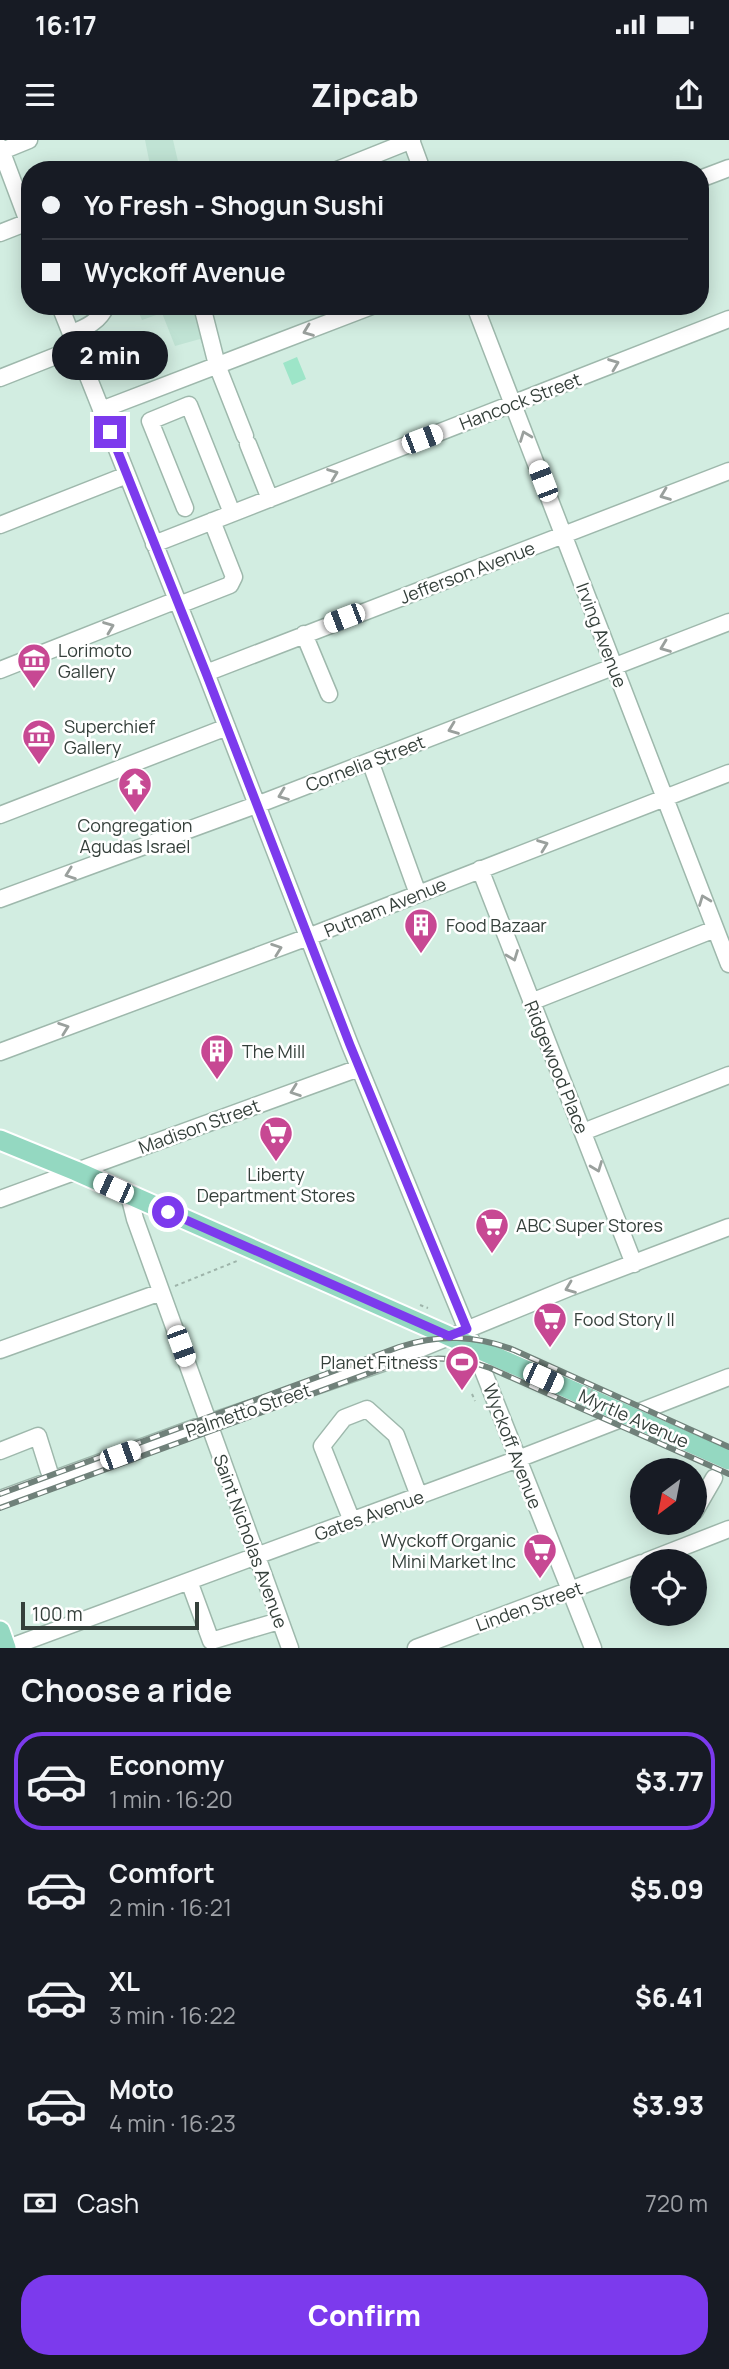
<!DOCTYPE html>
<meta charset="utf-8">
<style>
body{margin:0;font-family:Manrope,sans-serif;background:#20242c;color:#f1f3f6;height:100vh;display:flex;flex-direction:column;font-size:26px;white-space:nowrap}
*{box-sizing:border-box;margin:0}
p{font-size:23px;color:#9ea1a6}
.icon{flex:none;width:38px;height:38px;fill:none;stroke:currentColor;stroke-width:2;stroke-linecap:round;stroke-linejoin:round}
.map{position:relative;height:1508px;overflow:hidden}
.side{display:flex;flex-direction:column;background:#171b24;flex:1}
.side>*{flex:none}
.guide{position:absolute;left:21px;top:21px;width:688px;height:154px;border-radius:28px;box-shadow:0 4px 18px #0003;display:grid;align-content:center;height:154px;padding:0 21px;background:#171b24}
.needle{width:46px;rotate:212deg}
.tools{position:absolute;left:630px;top:1318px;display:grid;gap:14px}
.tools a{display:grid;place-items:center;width:77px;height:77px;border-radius:50%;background:#171b24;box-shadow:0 4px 18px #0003;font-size:35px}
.scale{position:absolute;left:21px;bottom:18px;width:178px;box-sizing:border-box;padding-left:7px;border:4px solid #35403b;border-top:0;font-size:19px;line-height:24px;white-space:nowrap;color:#35403b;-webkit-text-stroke:5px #fff;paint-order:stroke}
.end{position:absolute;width:32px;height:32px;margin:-16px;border:9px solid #7c3aed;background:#fff;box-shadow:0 0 0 4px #fff}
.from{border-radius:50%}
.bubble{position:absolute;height:49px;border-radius:24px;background:#171b24;box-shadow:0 4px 18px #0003;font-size:23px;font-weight:800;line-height:49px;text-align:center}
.car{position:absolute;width:21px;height:42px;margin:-21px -10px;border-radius:9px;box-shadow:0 0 5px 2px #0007;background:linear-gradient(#fff 24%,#345 0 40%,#fff 0 76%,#345 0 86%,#fff 0)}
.guide b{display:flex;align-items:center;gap:24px;height:66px;font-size:26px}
.guide b+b{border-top:2px solid #363941}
.guide i{width:18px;height:18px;background:#f1f3f6}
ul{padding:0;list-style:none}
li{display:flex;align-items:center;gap:21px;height:98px;margin:0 14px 10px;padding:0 7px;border:4px solid transparent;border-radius:28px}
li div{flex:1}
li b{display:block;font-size:26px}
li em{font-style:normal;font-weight:800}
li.on{border-color:#7c3aed}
li>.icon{width:63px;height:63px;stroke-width:1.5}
h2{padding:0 21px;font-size:32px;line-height:84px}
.pay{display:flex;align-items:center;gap:18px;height:77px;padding:0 21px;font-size:26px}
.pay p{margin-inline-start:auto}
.primary-button{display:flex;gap:14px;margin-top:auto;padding:14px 21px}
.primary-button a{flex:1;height:80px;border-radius:28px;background:#7c3aed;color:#fff;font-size:28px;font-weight:800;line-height:80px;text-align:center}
.status{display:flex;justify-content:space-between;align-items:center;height:49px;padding:0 35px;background:#171b24;direction:ltr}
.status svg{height:19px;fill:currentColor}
header{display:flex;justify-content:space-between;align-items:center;height:91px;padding:0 21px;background:#171b24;font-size:32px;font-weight:800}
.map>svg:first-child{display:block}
.built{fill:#c0e3d4}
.green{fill:#9de5c8}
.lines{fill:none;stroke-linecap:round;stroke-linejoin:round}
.minor-casing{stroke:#9eb8ac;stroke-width:19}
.major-casing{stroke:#fff;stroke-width:23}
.path{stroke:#9eb4aa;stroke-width:2;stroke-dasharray:3.5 3.5;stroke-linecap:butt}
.minor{stroke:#fff;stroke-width:16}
.major{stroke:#94d8c1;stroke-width:19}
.rail-casing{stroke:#70817a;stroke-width:6}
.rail{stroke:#fff;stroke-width:3.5;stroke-dasharray:10;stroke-linecap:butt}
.path-bridge{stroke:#9eb4aa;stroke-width:2;stroke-dasharray:3.5 3.5;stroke-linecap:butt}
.oneway{stroke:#9aa09d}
.route{stroke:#7c3aed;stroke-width:9}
.labels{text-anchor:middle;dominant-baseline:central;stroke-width:5;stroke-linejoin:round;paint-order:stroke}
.street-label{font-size:18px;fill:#35403b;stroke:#fff}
.poi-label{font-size:18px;fill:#35403b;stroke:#fff;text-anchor:start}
</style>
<div class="status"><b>16:17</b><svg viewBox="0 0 49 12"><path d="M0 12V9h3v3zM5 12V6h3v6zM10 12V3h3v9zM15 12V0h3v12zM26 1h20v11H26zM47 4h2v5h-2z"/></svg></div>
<header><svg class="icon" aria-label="menu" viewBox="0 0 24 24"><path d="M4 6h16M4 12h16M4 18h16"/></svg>Zipcab<svg class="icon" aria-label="share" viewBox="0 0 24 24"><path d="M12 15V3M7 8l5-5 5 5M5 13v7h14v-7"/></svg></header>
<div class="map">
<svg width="729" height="1508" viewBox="0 0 729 1508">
<rect width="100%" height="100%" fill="#d2ede1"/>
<path class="built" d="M145,0H173L180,30H151Z
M136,166H210L221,203L206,214L200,199L175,206L162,173L142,180Z"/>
<path class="green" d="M297,217L306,239L292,245L283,223Z"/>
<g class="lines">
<g class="minor-casing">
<path id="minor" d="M411,0L422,30
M0,7L30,87
M2,11L29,0
M337,30L412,0
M700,39L729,28
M0,93L28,82
M60,166L206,533L350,905L467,1190L593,1508
M202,166L217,225L245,296
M475,166L729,824
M71,193C86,188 100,181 106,166
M0,238L76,208
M101,270L372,166
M248,304L270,359
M185,368L150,281L189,265L232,373
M0,385L127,335
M154,404L729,179
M179,465L230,445L234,437L212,381
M304,494L329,554
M0,530L177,460
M206,533L729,331
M370,621L418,754
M0,675L227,587
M480,729L634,1124
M0,759L267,661L729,482
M531,862L715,789
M0,912L308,797L729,633
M583,992L729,935
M129,1055L135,1079L290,1508
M0,1059L359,928
M0,1210L161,1152
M0,1311L38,1296L49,1331
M0,1359L208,1283L400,1217L571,1147L729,1087
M695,1371L714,1338
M352,1381L322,1306L344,1278L367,1269L396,1295L419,1356
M647,1421L729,1389
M189,1441L211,1501L279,1481
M8,1508L518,1319L729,1237
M416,1508L642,1423"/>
</g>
<g class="major-casing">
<path id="major" d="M0,1000L76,1031L729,1320
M0,1491L6,1508"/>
</g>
<path class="path" d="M175,1146L237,1121
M420,1165L428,1168
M472,1254L475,1261"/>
<use href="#minor" class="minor"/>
<use href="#major" class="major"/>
<g class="rail-casing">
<path id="rail" d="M0,1354L399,1207C439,1194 475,1195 514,1210L729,1307
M0,1368L383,1228C421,1216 453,1215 490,1228L729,1334"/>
</g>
<use href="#rail" class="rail"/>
<path class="path-bridge" d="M590,1261L591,1256
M578,1262L585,1265L592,1250L585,1247L579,1260"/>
</g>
<defs><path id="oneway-chevron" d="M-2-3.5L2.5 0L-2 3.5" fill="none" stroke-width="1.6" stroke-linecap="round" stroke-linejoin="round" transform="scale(1.75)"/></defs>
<g class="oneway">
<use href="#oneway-chevron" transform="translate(308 191) rotate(159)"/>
<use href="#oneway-chevron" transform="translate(614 224) rotate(-21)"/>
<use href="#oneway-chevron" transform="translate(525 296) rotate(-111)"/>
<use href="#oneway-chevron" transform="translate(333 334) rotate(-21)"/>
<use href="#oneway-chevron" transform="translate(665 355) rotate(159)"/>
<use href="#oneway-chevron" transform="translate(109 487) rotate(-21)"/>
<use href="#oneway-chevron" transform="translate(665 507) rotate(159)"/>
<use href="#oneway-chevron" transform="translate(453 589) rotate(159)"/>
<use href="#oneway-chevron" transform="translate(283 655) rotate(159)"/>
<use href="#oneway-chevron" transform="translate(543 705) rotate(-21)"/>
<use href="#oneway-chevron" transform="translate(70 734) rotate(160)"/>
<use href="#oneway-chevron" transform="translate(704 760) rotate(-111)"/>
<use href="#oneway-chevron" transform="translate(277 809) rotate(-20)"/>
<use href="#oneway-chevron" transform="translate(513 816) rotate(69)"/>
<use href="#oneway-chevron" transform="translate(64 888) rotate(-20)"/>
<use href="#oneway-chevron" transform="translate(295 951) rotate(160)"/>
<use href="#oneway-chevron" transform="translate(597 1027) rotate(69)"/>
<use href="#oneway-chevron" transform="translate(570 1148) rotate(159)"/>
</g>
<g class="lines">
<path class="route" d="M110,292L206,533L350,905L467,1189L449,1196L168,1072"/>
</g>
<defs>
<g id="museum-pin" transform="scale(1.75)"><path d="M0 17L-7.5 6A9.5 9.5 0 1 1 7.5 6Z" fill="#c74893" stroke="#fff"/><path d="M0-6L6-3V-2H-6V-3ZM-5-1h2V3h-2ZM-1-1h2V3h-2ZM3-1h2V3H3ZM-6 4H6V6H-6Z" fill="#fff"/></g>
<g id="temple-pin" transform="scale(1.75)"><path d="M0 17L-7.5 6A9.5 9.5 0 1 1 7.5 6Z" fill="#c74893" stroke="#fff"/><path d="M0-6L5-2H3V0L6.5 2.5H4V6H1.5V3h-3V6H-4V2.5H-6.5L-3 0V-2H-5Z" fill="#fff"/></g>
<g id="building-pin" transform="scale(1.75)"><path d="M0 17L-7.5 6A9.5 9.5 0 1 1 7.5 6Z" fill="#c74893" stroke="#fff"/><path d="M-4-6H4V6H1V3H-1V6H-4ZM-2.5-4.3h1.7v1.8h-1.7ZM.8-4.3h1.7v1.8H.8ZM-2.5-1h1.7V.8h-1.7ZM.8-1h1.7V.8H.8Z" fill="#fff"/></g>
<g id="supermarket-pin" transform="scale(1.75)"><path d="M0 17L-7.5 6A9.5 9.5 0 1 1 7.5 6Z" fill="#c74893" stroke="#fff"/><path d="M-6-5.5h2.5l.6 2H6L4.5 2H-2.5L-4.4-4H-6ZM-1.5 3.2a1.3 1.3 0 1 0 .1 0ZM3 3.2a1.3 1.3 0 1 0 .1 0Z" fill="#fff"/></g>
<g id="stadium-pin" transform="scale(1.75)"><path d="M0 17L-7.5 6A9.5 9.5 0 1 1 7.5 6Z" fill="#c74893" stroke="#fff"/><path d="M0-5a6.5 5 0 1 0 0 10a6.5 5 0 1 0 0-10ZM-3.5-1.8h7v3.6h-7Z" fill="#fff"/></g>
</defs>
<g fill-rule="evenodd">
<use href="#museum-pin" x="34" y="520"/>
<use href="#museum-pin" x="39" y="596"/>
<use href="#temple-pin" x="135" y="644"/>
<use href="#building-pin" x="421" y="785"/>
<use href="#building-pin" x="217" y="911"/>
<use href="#supermarket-pin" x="276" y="993"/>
<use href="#supermarket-pin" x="492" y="1085"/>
<use href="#supermarket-pin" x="550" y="1179"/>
<use href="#stadium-pin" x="462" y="1222"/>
<use href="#supermarket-pin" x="540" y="1410"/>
</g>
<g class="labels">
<g class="street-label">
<text transform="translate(520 261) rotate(-21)">Hancock Street</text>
<text transform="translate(467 432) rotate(-21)">Jefferson Avenue</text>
<text transform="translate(602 495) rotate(69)">Irving Avenue</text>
<text transform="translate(365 623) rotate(-21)">Cornelia Street</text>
<text transform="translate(385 767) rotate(-22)">Putnam Avenue</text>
<text transform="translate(557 927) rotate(68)">Ridgewood Place</text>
<text transform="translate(199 986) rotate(-20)">Madison Street</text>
<text transform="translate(248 1270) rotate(-19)">Palmetto Street</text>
<text transform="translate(634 1278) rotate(24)">Myrtle Avenue</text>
<text transform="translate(513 1306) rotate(69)">Wyckoff Avenue</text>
<text transform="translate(369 1375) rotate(-20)">Gates Avenue</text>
<text transform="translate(251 1401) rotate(70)">Saint Nicholas Avenue</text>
<text transform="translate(529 1466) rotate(-20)">Linden Street</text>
</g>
<g class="poi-label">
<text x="58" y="510">Lorimoto<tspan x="58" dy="21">Gallery</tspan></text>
<text x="64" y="586">Superchief<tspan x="64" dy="21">Gallery</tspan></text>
<text x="135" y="685" text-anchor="middle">Congregation<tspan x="135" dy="21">Agudas Israel</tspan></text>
<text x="446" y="785">Food Bazaar</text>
<text x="242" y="911">The Mill</text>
<text x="276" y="1034" text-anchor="middle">Liberty<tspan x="276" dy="21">Department Stores</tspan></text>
<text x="516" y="1085">ABC Super Stores</text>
<text x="574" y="1179">Food Story II</text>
<text x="438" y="1222" text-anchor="end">Planet Fitness</text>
<text x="516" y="1400" text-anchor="end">Wyckoff Organic<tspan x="516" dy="21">Mini Market Inc</tspan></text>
</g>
</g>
</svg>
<div class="tools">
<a><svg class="needle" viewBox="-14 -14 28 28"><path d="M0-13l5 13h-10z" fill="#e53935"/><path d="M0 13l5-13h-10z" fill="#9ea1a6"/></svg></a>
<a><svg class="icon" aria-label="locate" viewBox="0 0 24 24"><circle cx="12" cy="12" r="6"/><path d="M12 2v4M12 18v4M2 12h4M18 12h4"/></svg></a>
</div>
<div class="scale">100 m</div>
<i class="end from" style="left:168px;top:1072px"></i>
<i class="end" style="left:110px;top:292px"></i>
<div class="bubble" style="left:52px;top:191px;width:116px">2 min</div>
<i class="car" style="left:422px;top:299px;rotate:69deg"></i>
<i class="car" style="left:543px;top:341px;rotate:339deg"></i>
<i class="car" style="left:344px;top:478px;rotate:249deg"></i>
<i class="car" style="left:113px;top:1048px;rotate:294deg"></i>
<i class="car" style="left:181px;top:1206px;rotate:160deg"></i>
<i class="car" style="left:543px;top:1238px;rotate:114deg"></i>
<i class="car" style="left:120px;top:1315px;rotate:70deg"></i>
<div class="guide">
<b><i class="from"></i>Yo Fresh - Shogun Sushi</b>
<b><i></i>Wyckoff Avenue</b>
</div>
</div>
<section class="side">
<h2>Choose a ride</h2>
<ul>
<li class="on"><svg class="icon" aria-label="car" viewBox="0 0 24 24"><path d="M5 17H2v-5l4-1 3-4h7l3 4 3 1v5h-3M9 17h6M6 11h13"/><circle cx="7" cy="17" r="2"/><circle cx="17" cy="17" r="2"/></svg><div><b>Economy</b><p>1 min · 16:20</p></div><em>$3.77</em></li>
<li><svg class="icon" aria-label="car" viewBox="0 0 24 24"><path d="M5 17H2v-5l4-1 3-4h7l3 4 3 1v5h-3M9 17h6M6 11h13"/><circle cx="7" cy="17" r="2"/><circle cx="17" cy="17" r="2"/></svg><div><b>Comfort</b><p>2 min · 16:21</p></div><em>$5.09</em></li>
<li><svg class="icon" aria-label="car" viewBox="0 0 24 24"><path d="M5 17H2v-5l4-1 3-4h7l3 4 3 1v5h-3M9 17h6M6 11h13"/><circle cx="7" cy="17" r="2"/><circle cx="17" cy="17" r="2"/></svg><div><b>XL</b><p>3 min · 16:22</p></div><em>$6.41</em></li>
<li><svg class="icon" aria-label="car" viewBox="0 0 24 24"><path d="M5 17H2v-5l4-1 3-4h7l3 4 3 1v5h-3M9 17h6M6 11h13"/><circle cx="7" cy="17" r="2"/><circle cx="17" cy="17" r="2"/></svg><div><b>Moto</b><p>4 min · 16:23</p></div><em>$3.93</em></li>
</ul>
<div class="pay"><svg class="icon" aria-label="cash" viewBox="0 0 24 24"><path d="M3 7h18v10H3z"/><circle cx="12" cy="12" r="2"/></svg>Cash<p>720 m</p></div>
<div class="primary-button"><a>Confirm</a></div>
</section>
